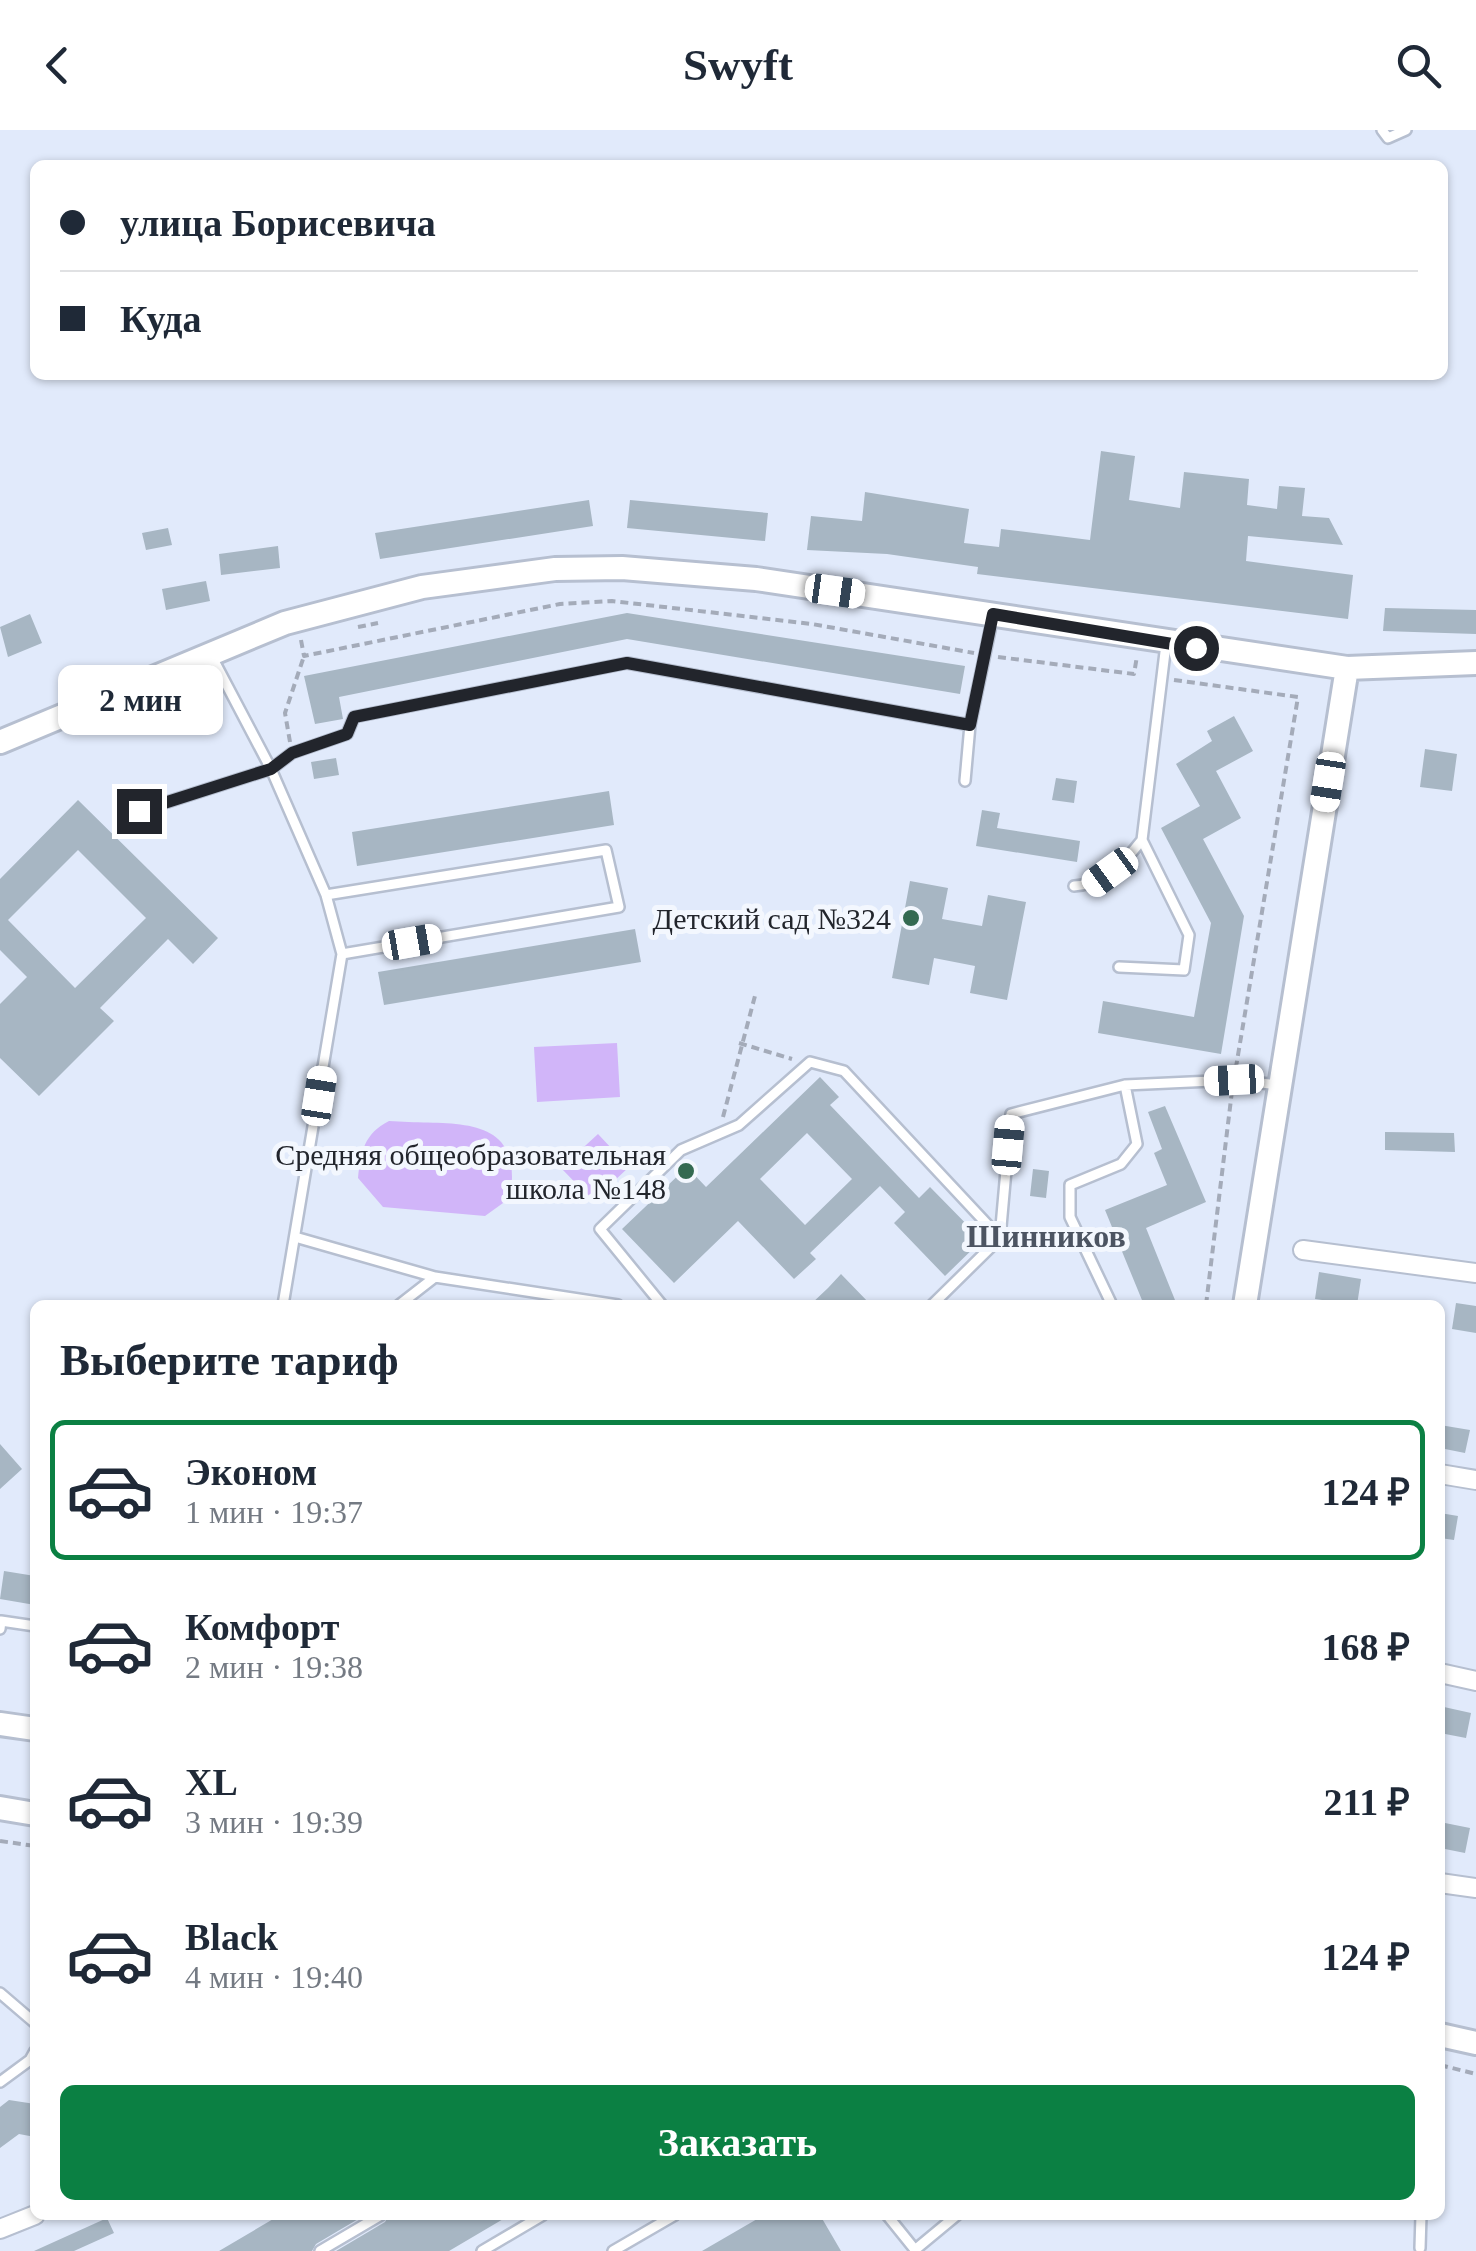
<!DOCTYPE html>
<html lang="ru">
<meta charset="utf-8">
<style>
body{margin:0;font-family:Georgia,serif;background:#f2f2f3;color:#1f2937;height:100vh;display:flex;flex-direction:column;font-size:38px;white-space:nowrap}
*{box-sizing:border-box;margin:0}
p{font-size:32px;color:#747a83}
.icon{flex:none;width:55px;height:55px;fill:none;stroke:currentColor;stroke-width:2;stroke-linecap:round;stroke-linejoin:round}
.map{position:relative;flex:1;overflow:hidden}
.side{position:absolute;left:30px;top:1170px;width:1415px;height:920px;display:flex;flex-direction:column;background:#fff;border-radius:15px;box-shadow:0 2px 8px #0004}
.side>*{flex:none}
.hud{position:absolute;left:30px;top:30px;width:1418px;height:220px;border-radius:15px;box-shadow:0 2px 8px #0004;display:grid;align-content:center;height:220px;padding:0 30px;background:#fff}
.end{position:absolute;width:45px;height:45px;margin:-22px;border:12px solid #22252c;background:#fff;box-shadow:0 0 0 5px #fff}
.from{border-radius:50%}
.bubble{position:absolute;height:70px;border-radius:15px;background:#fff;box-shadow:0 2px 8px #0004;font-size:32px;font-weight:600;line-height:70px;text-align:center}
.car{position:absolute;width:30px;height:60px;margin:-30px -15px;border-radius:12px;box-shadow:0 0 8px 2px #0007;background:linear-gradient(#fff 24%,#345 0 40%,#fff 0 76%,#345 0 86%,#fff 0)}
.hud b{display:flex;align-items:center;gap:35px;height:95px;font-size:38px}
.hud b+b{border-top:2px solid #e0e1e3}
.hud i{width:25px;height:25px;background:#1f2937}
ul{padding:0;list-style:none}
li{display:flex;align-items:center;gap:30px;height:140px;margin:0 20px 15px;padding:0 10px;border:5px solid transparent;border-radius:15px}
li div{flex:1}
li b{display:block;font-size:38px}
li em{font-style:normal;font-weight:600}
li.current{border-color:#0b8043}
li>.icon{width:90px;height:90px;stroke-width:1.5}
h2{padding:0 30px;font-size:45px;line-height:120px}
.cta{display:flex;gap:20px;margin-top:auto;padding:20px 30px}
.cta a{flex:1;height:115px;border-radius:15px;background:#0b8043;color:#fff;font-size:40px;font-weight:600;line-height:115px;text-align:center}
header{display:flex;justify-content:space-between;align-items:center;height:130px;padding:0 30px;background:#fff;font-size:45px;font-weight:600}
.map>svg:first-child{display:block}
.green{fill:#d1b5f9}
.building{fill:#a7b6c3;fill-rule:evenodd}
.lines{fill:none;stroke-linecap:round;stroke-linejoin:round}
.service-casing{stroke:#b6bfd0;stroke-width:14}
.minor-casing{stroke:#b6bfd0;stroke-width:22}
.tertiary-casing{stroke:#b6bfd0;stroke-width:28}
.path{stroke:#a4abb9;stroke-width:4;stroke-dasharray:8 5;stroke-linecap:butt}
.service{stroke:#fff;stroke-width:9}
.minor{stroke:#fff;stroke-width:18}
.tertiary{stroke:#fff;stroke-width:22}
.route{stroke:#22252c;stroke-width:12}
.poi-dot{fill:#346a51;stroke:#f3f7fe;stroke-width:4}
.labels{text-anchor:middle;dominant-baseline:central;stroke-width:10;stroke-linejoin:round;paint-order:stroke}
.poi-label{font-size:30px;fill:#22252c;stroke:#f3f7fe;text-anchor:end}
.neighbourhood-label{font-size:32px;font-weight:bold;fill:#4c5462;stroke:#f3f7fe}
</style>
<header><svg class="icon" aria-label="back" viewBox="0 0 24 24"><path d="M15 5l-7 7 7 7"/></svg>Swyft<svg class="icon" aria-label="search" viewBox="0 0 24 24"><circle cx="10" cy="10" r="6"/><path d="M15 15l6 6"/></svg></header>
<div class="map">
<svg width="1476" height="2121" viewBox="0 0 1476 2121">
<rect width="100%" height="100%" fill="#e1eafb"/>
<path class="green" d="M617,913L620,967L537,972L534,917Z
M389,991C452,996 525,980 510,1068L485,1086L383,1077L358,1048C361,1021 364,1004 389,991Z
M598,1004L629,1037L593,1071L561,1038Z"/>
<path class="building" d="M1101,321L1135,326L1129,370L1180,378L1184,342L1249,349L1247,375L1277,379L1279,356L1305,358L1302,386L1329,388L1343,415L1248,406L1246,431L1353,445L1348,489L977,444L978,437L887,424L807,420L811,386L862,391L865,362L969,379L964,413L999,417L1001,399L1090,410Z
M589,370L593,396L380,429L375,403Z
M630,370L768,383L765,411L627,398Z
M168,398L172,415L146,420L142,403Z
M278,416L280,438L221,445L219,424Z
M206,451L210,471L166,480L162,459Z
M1385,478L1476,480V504L1383,501Z
M627,483L965,536L960,564L627,509L339,567L343,589L315,594L304,546Z
M30,484L42,513L8,527L0,497Z
M1234,586L1253,621L1216,641L1241,688L1203,709L1244,786L1221,924L1098,903L1103,871L1194,887L1211,793L1161,698L1200,676L1176,634L1212,611L1207,601Z
M1425,619L1457,624L1452,661L1420,657Z
M336,628L339,645L314,649L311,632Z
M1056,648L1077,651L1074,673L1052,670Z
M609,661L614,695L357,736L352,702Z
M78,670L218,808L193,834L168,809L100,878L114,891L39,966L0,928V874L27,847L0,820V749ZM78,720L146,788L75,858L8,790Z
M982,680L1000,683L997,698L1080,711L1077,732L976,716Z
M910,751L948,758L942,789L982,796L988,765L1026,772L1007,870L970,863L975,836L934,828L929,855L892,848Z
M635,799L641,832L384,875L378,842Z
M820,947L839,967L830,975L919,1068L930,1057L982,1110L945,1146L894,1093L905,1082L880,1056L810,1123L816,1129L794,1149L738,1091L674,1153L622,1099L687,1037L706,1057ZM807,1003L852,1049L805,1095L760,1049Z
M1165,976L1206,1072L1146,1098L1177,1175H1144L1105,1080L1167,1055L1154,1023L1162,1019L1148,982Z
M1385,1002L1454,1003L1455,1022L1385,1020Z
M1033,1039L1049,1041L1046,1068L1030,1066Z
M1319,1142L1361,1149L1357,1175L1315,1169Z
M841,1144L871,1175H810L828,1158Z
M1456,1173L1476,1176V1203L1452,1199Z
M1440,1295L1470,1300L1465,1323L1440,1318Z
M0,1314L22,1339L0,1359Z
M1440,1383L1458,1386L1454,1410L1440,1408Z
M4,1441L35,1446V1475L0,1469Z
M1444,1577L1471,1583L1466,1608L1440,1603Z
M1440,1692L1470,1698L1465,1723L1440,1718Z
M9,1970L35,1974V2007L19,2004L0,2018V1977Z
M280,2085H365L316,2114L312,2121H219Z
M389,2085H510L449,2121H336L385,2092Z
M764,2085H820L841,2121H702Z
M107,2088L114,2103L74,2121H34Z"/>
<g class="lines">
<g class="service-casing">
<path id="service" d="M1382,0L1388,8L1406,0
M211,525L271,639L326,765L342,824L283,1175
M965,651L970,595L993,486
M139,681L271,639L292,623L347,604L354,587L627,533L970,595
M1074,756C1102,755 1125,732 1142,710
M326,765L606,720L619,777L342,824
M1119,837L1184,840L1189,805L1142,710L1166,514
M295,1107L435,1147L399,1175
M435,1147L618,1175
M662,1175L600,1099L681,1020L739,995L810,932L844,941L1000,1108
M932,1175L1000,1108L1011,984L1125,955
M1112,1175L1070,1087V1055L1121,1034L1137,1014L1125,955L1234,950L1279,955
M0,1499L1,1491L35,1496
M0,1863L35,1893
M0,1952L30,1930L35,1921
M887,2085L916,2121
M1420,2118L1421,2085
M916,2119L957,2085
M320,2121L381,2085
M482,2121L543,2085
M613,2121L675,2085"/>
</g>
<g class="minor-casing">
<path id="minor" d="M1303,1120L1476,1143
M1440,1344L1476,1350
M1440,1543L1476,1551
M1440,1753L1476,1758
M0,2099L35,2085"/>
</g>
<g class="tertiary-casing">
<path id="tertiary" d="M0,612L285,493L422,457L555,439L622,438L756,449L1347,538L1476,533
M1245,1175L1347,538
M0,1594L35,1599
M0,1678L35,1684
M1440,1905L1476,1913"/>
</g>
<path class="path" d="M358,497L378,493
M301,510L304,526L560,474L612,471L812,494L974,523
M998,527L1134,544L1137,526
M1174,550L1298,567L1236,937
M290,612L285,583L304,526
M739,913L792,929
M723,987L756,862
M1206,1175L1232,961
M0,1711L35,1716
M1440,1935L1476,1944"/>
<use href="#service" class="service"/>
<use href="#minor" class="minor"/>
<use href="#tertiary" class="tertiary"/>
</g>
<g class="lines">
<path class="route" d="M139,681L271,639L292,623L347,604L354,587L627,533L970,595L993,484L1196,518"/>
</g>
<g class="poi-dot">
<circle cx="911" cy="788" r="10"/>
<circle cx="686" cy="1041" r="10"/>
</g>
<g class="labels">
<g class="poi-label">
<text x="891" y="788">Детский сад №324</text>
<text x="666" y="1024">Средняя общеобразовательная<tspan x="666" dy="34">школа №148</tspan></text>
</g>
<g class="neighbourhood-label">
<text x="1046" y="1106">Шинников</text>
</g>
</g>
</svg>
<i class="end from" style="left:1196px;top:518px"></i>
<i class="end" style="left:139px;top:681px"></i>
<div class="bubble" style="left:58px;top:535px;width:165px">2 мин</div>
<i class="car" style="left:835px;top:461px;rotate:98deg"></i>
<i class="car" style="left:1328px;top:652px;rotate:189deg"></i>
<i class="car" style="left:1110px;top:742px;rotate:234deg"></i>
<i class="car" style="left:412px;top:812px;rotate:80deg"></i>
<i class="car" style="left:1234px;top:950px;rotate:267deg"></i>
<i class="car" style="left:319px;top:966px;rotate:9deg"></i>
<i class="car" style="left:1008px;top:1015px;rotate:5deg"></i>
<div class="hud">
<b><i class="from"></i>улица Борисевича</b>
<b><i></i>Куда</b>
</div>
<section class="side">
<h2>Выберите тариф</h2>
<ul>
<li class="current"><svg class="icon" aria-label="car" viewBox="0 0 24 24"><path d="M5 17H2v-5l4-1 3-4h7l3 4 3 1v5h-3M9 17h6M6 11h13"/><circle cx="7" cy="17" r="2"/><circle cx="17" cy="17" r="2"/></svg><div><b>Эконом</b><p>1 мин · 19:37</p></div><em>124 ₽</em></li>
<li><svg class="icon" aria-label="car" viewBox="0 0 24 24"><path d="M5 17H2v-5l4-1 3-4h7l3 4 3 1v5h-3M9 17h6M6 11h13"/><circle cx="7" cy="17" r="2"/><circle cx="17" cy="17" r="2"/></svg><div><b>Комфорт</b><p>2 мин · 19:38</p></div><em>168 ₽</em></li>
<li><svg class="icon" aria-label="car" viewBox="0 0 24 24"><path d="M5 17H2v-5l4-1 3-4h7l3 4 3 1v5h-3M9 17h6M6 11h13"/><circle cx="7" cy="17" r="2"/><circle cx="17" cy="17" r="2"/></svg><div><b>XL</b><p>3 мин · 19:39</p></div><em>211 ₽</em></li>
<li><svg class="icon" aria-label="car" viewBox="0 0 24 24"><path d="M5 17H2v-5l4-1 3-4h7l3 4 3 1v5h-3M9 17h6M6 11h13"/><circle cx="7" cy="17" r="2"/><circle cx="17" cy="17" r="2"/></svg><div><b>Black</b><p>4 мин · 19:40</p></div><em>124 ₽</em></li>
</ul>
<div class="cta"><a>Заказать</a></div>
</section>
</div>
